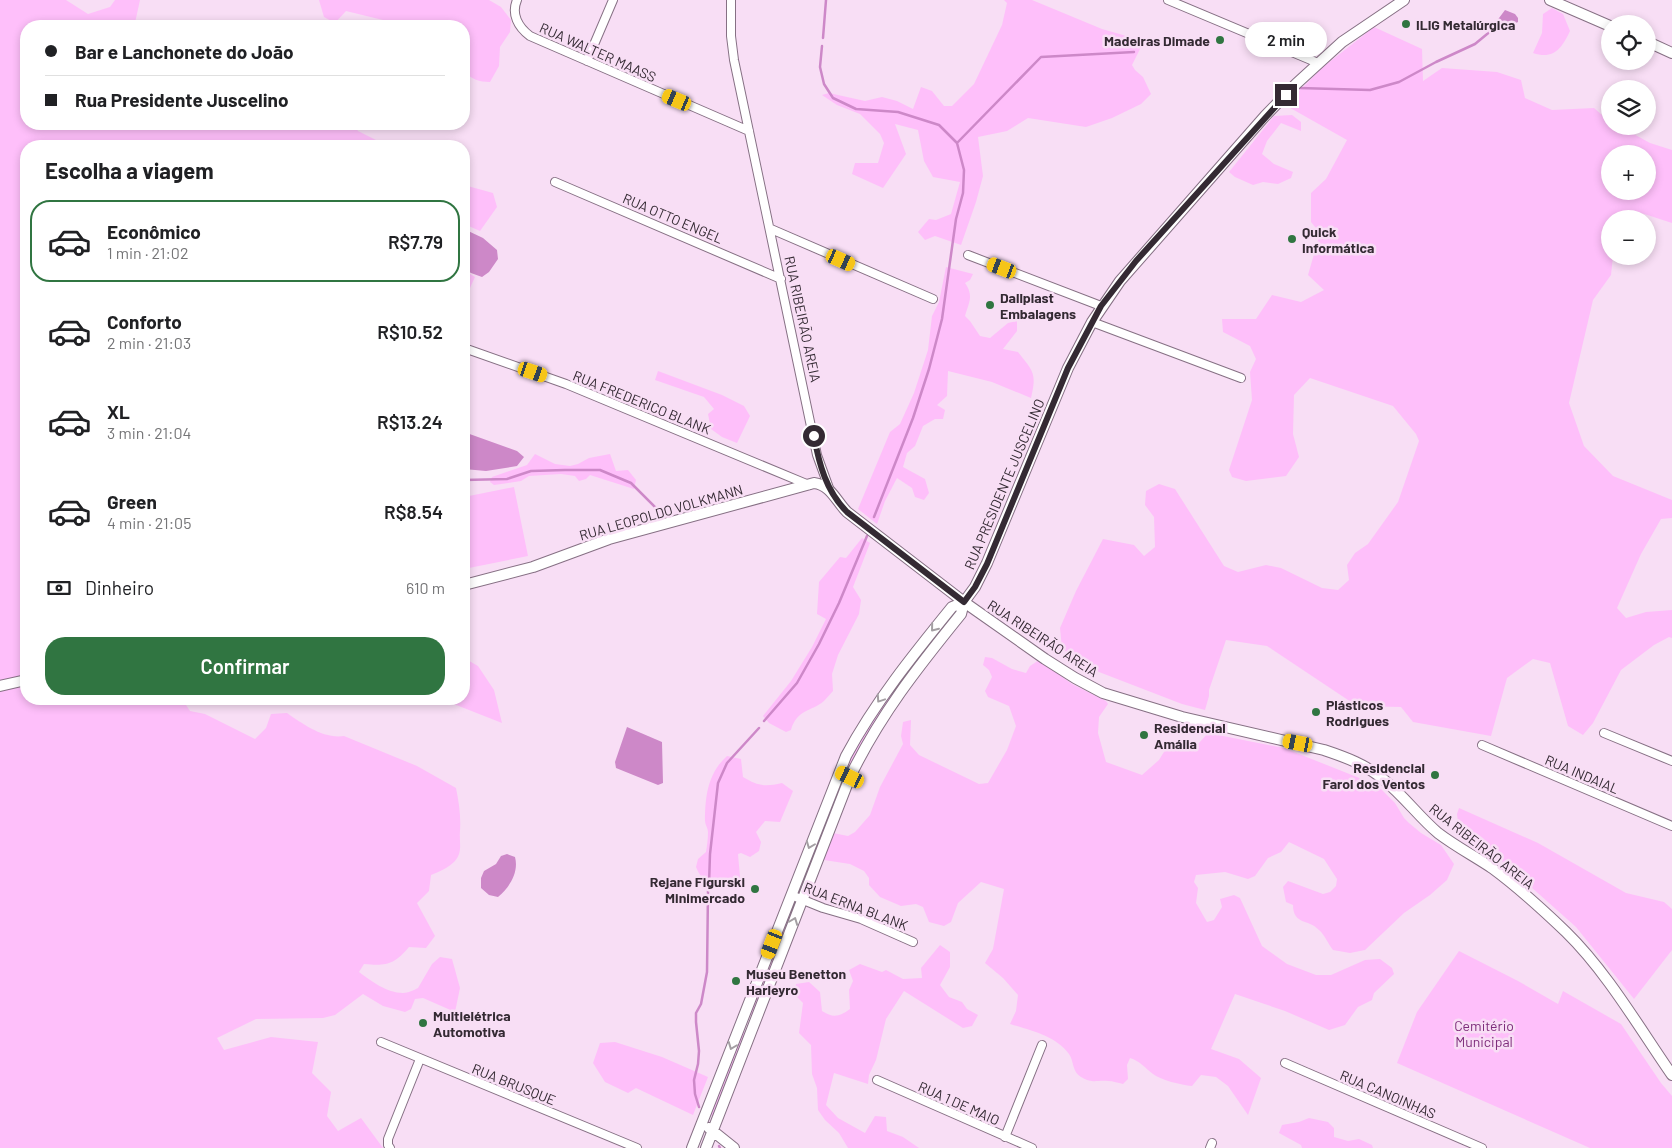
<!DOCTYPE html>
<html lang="pt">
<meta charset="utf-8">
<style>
body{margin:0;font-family:Barlow,sans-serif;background:#f6f6f6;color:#202124;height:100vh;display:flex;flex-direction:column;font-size:19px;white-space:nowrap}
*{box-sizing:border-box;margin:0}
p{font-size:16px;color:#757577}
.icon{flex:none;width:28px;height:28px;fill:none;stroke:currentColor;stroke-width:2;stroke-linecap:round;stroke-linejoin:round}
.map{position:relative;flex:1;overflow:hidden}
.drawer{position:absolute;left:20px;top:140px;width:450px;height:565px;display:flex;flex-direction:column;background:#fff;border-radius:20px;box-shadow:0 2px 8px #0003}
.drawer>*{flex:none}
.banner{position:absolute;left:20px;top:20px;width:450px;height:110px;border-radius:20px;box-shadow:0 2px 8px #0003;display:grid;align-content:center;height:110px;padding:0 25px;background:#fff}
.tools{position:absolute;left:1601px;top:15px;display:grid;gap:10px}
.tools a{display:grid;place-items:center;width:55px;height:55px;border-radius:50%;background:#fff;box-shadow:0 2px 8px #0003;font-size:25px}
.end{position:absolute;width:22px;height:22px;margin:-11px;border:6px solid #342a33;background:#fff;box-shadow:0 0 0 2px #fff}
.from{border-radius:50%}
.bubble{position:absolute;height:35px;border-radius:18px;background:#fff;box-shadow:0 2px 8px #0003;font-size:16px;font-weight:600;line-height:35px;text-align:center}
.car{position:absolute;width:15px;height:30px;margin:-15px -8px;border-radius:6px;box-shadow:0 0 4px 1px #0007;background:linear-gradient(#f5c518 24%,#345 0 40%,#f5c518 0 76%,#345 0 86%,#f5c518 0)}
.banner b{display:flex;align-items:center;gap:18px;height:48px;font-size:19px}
.banner b+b{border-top:1px solid #e0e0e0}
.banner i{width:12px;height:12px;background:#202124}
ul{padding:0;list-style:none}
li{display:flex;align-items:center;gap:15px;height:82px;margin:0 10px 8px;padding:0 15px;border:2px solid transparent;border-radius:20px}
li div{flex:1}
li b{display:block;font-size:19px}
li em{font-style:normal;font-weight:600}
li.current{border-color:#307541}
li>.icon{width:45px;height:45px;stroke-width:1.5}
h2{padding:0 25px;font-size:22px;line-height:60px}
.pay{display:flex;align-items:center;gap:12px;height:55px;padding:0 25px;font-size:19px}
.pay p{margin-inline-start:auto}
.action{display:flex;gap:10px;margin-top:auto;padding:10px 25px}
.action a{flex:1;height:58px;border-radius:20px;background:#307541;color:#fff;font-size:20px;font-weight:600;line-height:58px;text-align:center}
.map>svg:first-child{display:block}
.green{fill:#febffa;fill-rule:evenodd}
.water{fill:#cd88c8}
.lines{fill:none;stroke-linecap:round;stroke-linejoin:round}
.stream{stroke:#cd88c8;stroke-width:2.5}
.minor-casing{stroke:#867084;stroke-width:10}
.tertiary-casing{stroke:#867084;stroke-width:12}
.minor{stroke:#fff;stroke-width:8}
.tertiary{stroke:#fff;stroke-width:10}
.oneway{stroke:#a49fa3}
.route{stroke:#342a33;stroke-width:6}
.poi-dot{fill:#307541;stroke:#f8def5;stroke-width:2}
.labels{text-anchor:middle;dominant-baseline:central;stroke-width:5;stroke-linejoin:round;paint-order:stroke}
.poi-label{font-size:14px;font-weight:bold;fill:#342a33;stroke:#f8def5;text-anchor:start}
.street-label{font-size:14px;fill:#342a33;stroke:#f8def5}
.park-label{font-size:14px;fill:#7d2c7a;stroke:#f8def5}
</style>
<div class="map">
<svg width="1672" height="1148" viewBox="0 0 1672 1148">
<rect width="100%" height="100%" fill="#f8def5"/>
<path class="green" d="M0,0H66L88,14L110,7L115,0H140L135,23L137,26H26V124H353L358,131L388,146H26V699H185L186,705L190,711L205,714L255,739L266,728L271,714L287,713C303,724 323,739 344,736L417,766L456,788C459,803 461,816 460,831C459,842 463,852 455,861C448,868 439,872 431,875L429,891L417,903L435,936L426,948L409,947C394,965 386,966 364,964L359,972C371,981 387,993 403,993C408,993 414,990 418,988L432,964L440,957L452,959L460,988L455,1012L423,998L415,999L411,1009L405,1012L383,1006L363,994L335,1015L323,1018L256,1019L217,1038L224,1050L271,1037L318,1042L312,1073L331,1092L327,1116L338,1131L361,1118L383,1148H0Z
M319,0H489L501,7L511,20L510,32L500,47L499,66L490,82C479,82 472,79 464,72V26H402L387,21L346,11L335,23L324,17Z
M1004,0H1032L1102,29L1144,41L1132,65L1135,70L1143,77L1151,94L1141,104L1112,118L1086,127L1028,118L1007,131L978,137L983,176L976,202L961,245L935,236L925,240L918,232L929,219L936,220L951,214L960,182L933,177L924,161L918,130L895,124L906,154L883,188L852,174L855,163H878L884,143L880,134L860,114L837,105L822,95L829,93L865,101L882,97L897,101L913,109L921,87L932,91L944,106H952L974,84L1002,25L1007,3Z
M1552,8L1563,14L1570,31C1562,48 1554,60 1533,53L1542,33L1543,14Z
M1374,27L1422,49L1423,81L1442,68L1497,72L1521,80L1525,98L1552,110L1594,108L1610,122V126H1619L1650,143L1672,150V223L1632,210L1626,219H1610V256H1613L1611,275L1593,300L1569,403L1584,446L1613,476L1672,500V518L1661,519L1641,554L1617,608L1626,618L1646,612L1672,610V638L1669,637L1654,645L1621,670L1593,723L1583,735L1568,726L1550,663L1533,659L1507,678L1491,736L1413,722L1401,707L1357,706L1267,646L1226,640L1209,690V696L1205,710L1182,704L1099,672L1062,649L1060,628L1076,591L1103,539L1134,545L1144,556L1155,547L1154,517L1145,505L1146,491L1159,484L1175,489L1224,566L1238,572L1266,565L1281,568L1322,588L1338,590L1349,580L1347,565L1355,553L1368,544L1398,502L1419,441L1416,434L1393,406L1310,378L1294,395L1293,434L1299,457L1286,476L1246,481L1232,477L1229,470L1252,400L1250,372L1256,359L1250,346L1223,332L1222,319H1256L1272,295L1301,302L1324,290L1308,275L1320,233L1311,222V193L1326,179L1347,140L1285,105L1323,67ZM1610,154H1648V191H1610Z
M1292,115L1301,122V131L1281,123L1267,141L1262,154L1274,164L1293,172L1291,178L1278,184L1263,182L1253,185L1235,177L1229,172L1274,116Z
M464,185L493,193L497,207L480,231L464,224Z
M946,267L973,274L970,280L965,283C974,296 969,302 965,316L970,321L980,336L990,338L1008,323L1017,321V331L1003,349L1018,352C1033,371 1037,373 1031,398L992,382L948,371L947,396L937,405L945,410L943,419H935L923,426L915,446L907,453L903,467L925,479L929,493L924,500L915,497L912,488L897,478L885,501L877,524L858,509L890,432L900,424L914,393L928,350L932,316L939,302Z
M464,270L475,277L464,301Z
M658,371L722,395L744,406L750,416L737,443L722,437L711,429L708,414L714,409L704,397L655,380Z
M535,454L555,464L570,466L578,464L589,458L610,454L616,471L628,470L636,480L634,489L590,475L586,479L579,481L575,476L561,474L529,476L521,481L494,485L490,482L492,477L527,465Z
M514,487L528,556L464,569V497Z
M862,538L870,543L853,587L861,600L859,614L838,655L832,674L833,691C830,694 827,698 824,701C811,712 797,709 791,730L786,732L769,723L763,716L791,681L812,647L826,619L817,614L819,582L840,557L846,558Z
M953,612L956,615C916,664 878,710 850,768L846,766L857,743L878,709Z
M985,657L992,658L1012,669L1026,673L1030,666L1039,660L1072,684L1106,701L1108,704L1099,717L1098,733L1106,762L1142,775L1159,760L1167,747L1179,739L1192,746L1199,743L1208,733L1284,748L1377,785L1395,803L1404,818L1409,823L1421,833L1441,845L1454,864L1447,880L1430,895L1404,913L1365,950L1350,953L1333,950C1328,944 1325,935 1319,930C1309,919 1293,925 1293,905L1286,902L1283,887L1288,881L1323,894L1330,892L1336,886L1337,879L1324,859L1289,842L1281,852L1268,858L1255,876L1248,879L1225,872L1196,875L1194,882L1198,888L1196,903L1207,922L1214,920L1222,907L1220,899L1234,895L1240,898L1262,946L1287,964L1316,975H1331L1365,960L1380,959L1392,968L1394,974L1374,993L1372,1000L1358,1007L1345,1025L1329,1030L1285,1011L1235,994L1211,1049L1239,1059L1261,1078L1248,1115L1228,1086L1216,1077L1201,1075L1192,1086C1181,1085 1161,1080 1153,1074C1145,1068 1140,1061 1130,1058L1127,1065L1128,1079L1123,1084C1118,1083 1113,1081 1108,1081C1095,1080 1094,1084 1081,1077C1072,1072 1074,1061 1069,1054C1056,1036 1030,1030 1010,1024L1016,1011L1018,995L1003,978L985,963L993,949L1004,889L981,882L958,903L951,922L944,926L929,922L923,907L916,904L901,906L880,897L869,885V878L864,871L850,864L824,860L833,833L848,836L855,832L870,815L880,787L903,744L901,736L903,722L911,720L910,745L919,755L979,784L988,783L1007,750L1016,726L1009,706L988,697L985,691L992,677L989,670L983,665Z
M464,658L478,666L494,690L502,723L441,699H464Z
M727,756L741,759L743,777C758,786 765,787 782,783L793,791L780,822L765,821L756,832L761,842L759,851L750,857L741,853L738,854L740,877L735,888C717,891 702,883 696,867L698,859L706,852C707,846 708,839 708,832C708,828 705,825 705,821C705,796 708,773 727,756Z
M839,783L843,784L801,890L797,889Z
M1459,808L1538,843L1626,893L1664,902L1672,909V950L1634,999L1576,927L1495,855L1459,830L1457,814Z
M790,908L794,910L753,1016L749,1014Z
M940,945L950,952V967L940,985L949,997L962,1002L967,1009L978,1015L972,1026L963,1028L904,991L886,1019L876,1060L869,1075L868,1084L834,1073L826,1105L838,1118L865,1133L875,1116L886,1117L887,1131L903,1137L919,1148H848L839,1133L825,1120L818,1110L817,1088L812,1074L811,1045L799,1033L803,1003L795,995L796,984L809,982L820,992L822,1011C833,1018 839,1017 850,1009L849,990L853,981L849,970L860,964L882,972L886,970L903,979L922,978L921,968Z
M1459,951L1518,981L1558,1004L1563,991L1621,1024L1661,1083L1672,1096V1148H1590L1397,1063L1417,1012Z
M741,1031L745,1032L713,1116L709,1115Z
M615,1042L662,1057L708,1077L693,1115L636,1088L628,1093L605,1082L593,1063L600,1043Z
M1309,1118L1328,1122L1334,1128V1137L1348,1141L1359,1139L1372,1145L1373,1148H1302L1301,1145L1279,1133L1282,1125L1299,1122Z"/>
<path class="water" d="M1505,10L1515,14L1518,18V22L1504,29L1496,22Z
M464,229L483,238L497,250L498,259L489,272L482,277L471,273L464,268Z
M464,432L517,451L524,457L517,466L486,471L464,469Z
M627,727L662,742L663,783L658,785L616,768L615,762Z
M507,854L515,857C519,872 510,887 498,897L489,895L481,888V878L484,871L496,864L501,856Z"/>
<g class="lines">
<path class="stream" d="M823,38L826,0
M822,46L820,67L824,84L833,98L856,109L898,112L939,125L957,143L964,170L963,193L956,219L942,319L929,369L913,418L874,517
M1299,88L1370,90L1399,82L1436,62L1475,44L1498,25
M957,143L1041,57L1134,52
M464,480L507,479L531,471L565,470H600L631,483L661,513
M764,721L797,683L819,644L839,603L867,536
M709,884L710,854L718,783L727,763L759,728
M699,1107L695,1094L694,1080L698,1064L699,1051L696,1022V1013L701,1004L707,972L708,891
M719,1146L720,1148"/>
<g class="minor-casing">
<path id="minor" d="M517,0C511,14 518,27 530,36L749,131
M731,0V36L734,60L817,455L829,488
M1168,0L1318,63
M587,61L613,0
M555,182L781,279
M771,229L933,299
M968,255L1101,306
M1092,322L1241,378
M464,348L566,384L809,485
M1604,733L1672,761
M1482,745L1672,826
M791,895L823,908L861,919L913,942
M381,1042L637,1148
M1285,1063L1482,1148
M877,1080L1032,1148
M1005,1137L1042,1045
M390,1148L388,1145V1139L420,1059
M1210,1148L1212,1143"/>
</g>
<g class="tertiary-casing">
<path id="tertiary" d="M1550,0L1610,26
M1648,42L1672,53
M464,585L533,567L609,539L814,483C831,485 836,501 847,512L964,602L1045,659L1075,678L1103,693L1182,717L1324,750C1345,757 1367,765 1384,780C1404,796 1419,817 1438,833C1455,846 1474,856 1492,868C1518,887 1543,910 1566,932C1607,972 1640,1029 1672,1075
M0,686L26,680
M709,1128L734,1148
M692,1148L846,756C875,702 913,655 952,607L964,602
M706,1148L850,777C880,715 918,667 961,614L964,602L975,587L987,563L1068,368L1092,322L1120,281L1265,116L1296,84L1342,42L1404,0"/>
</g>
<use href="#minor" class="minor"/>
<use href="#tertiary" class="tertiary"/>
</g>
<defs><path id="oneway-chevron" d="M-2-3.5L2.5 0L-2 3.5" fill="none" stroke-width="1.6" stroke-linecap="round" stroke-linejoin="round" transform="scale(1.25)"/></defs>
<g class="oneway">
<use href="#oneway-chevron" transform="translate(934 628) rotate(129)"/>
<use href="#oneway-chevron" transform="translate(880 699) rotate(124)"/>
<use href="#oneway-chevron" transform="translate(810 845) rotate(111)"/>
<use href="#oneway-chevron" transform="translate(794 921) rotate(-69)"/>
<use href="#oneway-chevron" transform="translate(732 1046) rotate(111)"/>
</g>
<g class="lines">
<path class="route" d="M814,436C819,464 826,491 847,512L964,602L975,587L987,564L1068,368L1101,306L1136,261L1286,95"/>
</g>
<g class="poi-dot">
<circle cx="1406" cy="24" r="5"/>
<circle cx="1220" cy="40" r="5"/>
<circle cx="1292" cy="239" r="5"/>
<circle cx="990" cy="305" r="5"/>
<circle cx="1316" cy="712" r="5"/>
<circle cx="1144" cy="735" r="5"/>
<circle cx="1435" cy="775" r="5"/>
<circle cx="755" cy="889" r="5"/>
<circle cx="736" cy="981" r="5"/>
<circle cx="423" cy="1023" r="5"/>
</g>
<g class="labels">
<g class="poi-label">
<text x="1416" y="24">ILIG Metalúrgica</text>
<text x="1210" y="40" text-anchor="end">Madeiras Dimade</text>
<text x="1302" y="231">Quick<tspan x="1302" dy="16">Informática</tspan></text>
<text x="1000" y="297">Dallplast<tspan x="1000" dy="16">Embalagens</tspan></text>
<text x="1326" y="704">Plásticos<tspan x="1326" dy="16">Rodrigues</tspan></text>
<text x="1154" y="727">Residencial<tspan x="1154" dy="16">Amália</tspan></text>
<text x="1425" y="767" text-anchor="end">Residencial<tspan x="1425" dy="16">Farol dos Ventos</tspan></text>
<text x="745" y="881" text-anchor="end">Rejane Figurski<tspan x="745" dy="16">Minimercado</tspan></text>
<text x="746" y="973">Museu Benetton<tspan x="746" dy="16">Harleyro</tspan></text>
<text x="433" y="1015">Multielétrica<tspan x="433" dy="16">Automotiva</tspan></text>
</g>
<g class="street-label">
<text transform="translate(598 52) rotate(24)">RUA WALTER MAASS</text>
<text transform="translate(673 218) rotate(23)">RUA OTTO ENGEL</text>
<text transform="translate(803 319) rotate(78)">RUA RIBEIRÃO AREIA</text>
<text transform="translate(642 402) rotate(22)">RUA FREDERICO BLANK</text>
<text transform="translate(1004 484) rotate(-67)">RUA PRESIDENTE JUSCELINO</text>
<text transform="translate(661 512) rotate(-16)">RUA LEOPOLDO VOLKMANN</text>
<text transform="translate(1043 638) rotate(33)">RUA RIBEIRÃO AREIA</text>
<text transform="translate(1582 774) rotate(23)">RUA INDAIAL</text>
<text transform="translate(1482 846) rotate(38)">RUA RIBEIRÃO AREIA</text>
<text transform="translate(856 906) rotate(21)">RUA ERNA BLANK</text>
<text transform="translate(514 1084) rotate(22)">RUA BRUSQUE</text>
<text transform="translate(1388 1094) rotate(23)">RUA CANOINHAS</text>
<text transform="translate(959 1103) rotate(24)">RUA 1 DE MAIO</text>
</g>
<g class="park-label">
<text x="1484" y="1025">Cemitério<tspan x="1484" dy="16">Municipal</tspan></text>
</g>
</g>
</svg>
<div class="tools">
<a><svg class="icon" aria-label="locate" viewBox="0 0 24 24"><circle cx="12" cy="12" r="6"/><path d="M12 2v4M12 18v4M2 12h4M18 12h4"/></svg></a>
<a><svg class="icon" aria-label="layers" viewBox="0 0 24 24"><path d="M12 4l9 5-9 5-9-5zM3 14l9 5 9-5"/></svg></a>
<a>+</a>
<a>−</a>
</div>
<i class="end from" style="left:814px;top:436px"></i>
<i class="end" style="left:1286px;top:95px"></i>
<div class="bubble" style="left:1245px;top:22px;width:82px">2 min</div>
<i class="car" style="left:677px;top:100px;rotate:293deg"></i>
<i class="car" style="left:841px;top:260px;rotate:114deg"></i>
<i class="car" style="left:1002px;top:268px;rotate:291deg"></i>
<i class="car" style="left:533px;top:372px;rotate:109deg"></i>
<i class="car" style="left:1298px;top:743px;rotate:281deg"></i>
<i class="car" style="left:850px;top:777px;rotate:296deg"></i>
<i class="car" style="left:772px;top:944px;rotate:201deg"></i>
<div class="banner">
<b><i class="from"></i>Bar e Lanchonete do João</b>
<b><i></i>Rua Presidente Juscelino</b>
</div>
<section class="drawer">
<h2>Escolha a viagem</h2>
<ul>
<li class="current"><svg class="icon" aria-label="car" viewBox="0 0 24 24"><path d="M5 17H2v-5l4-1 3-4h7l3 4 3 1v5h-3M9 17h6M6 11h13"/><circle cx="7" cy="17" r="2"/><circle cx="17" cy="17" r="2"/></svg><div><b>Econômico</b><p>1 min · 21:02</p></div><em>R$7.79</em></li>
<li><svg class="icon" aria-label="car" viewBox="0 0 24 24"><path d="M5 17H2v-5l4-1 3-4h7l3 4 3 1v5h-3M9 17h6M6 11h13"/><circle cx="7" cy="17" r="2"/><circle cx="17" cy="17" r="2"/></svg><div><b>Conforto</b><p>2 min · 21:03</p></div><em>R$10.52</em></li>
<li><svg class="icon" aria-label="car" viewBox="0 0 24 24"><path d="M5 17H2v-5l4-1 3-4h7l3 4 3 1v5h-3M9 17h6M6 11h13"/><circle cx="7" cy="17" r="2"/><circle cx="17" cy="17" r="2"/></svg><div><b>XL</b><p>3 min · 21:04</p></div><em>R$13.24</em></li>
<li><svg class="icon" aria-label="car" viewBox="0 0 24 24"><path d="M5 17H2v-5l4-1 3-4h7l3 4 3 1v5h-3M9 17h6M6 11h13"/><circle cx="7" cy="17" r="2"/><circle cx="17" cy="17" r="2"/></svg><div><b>Green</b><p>4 min · 21:05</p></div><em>R$8.54</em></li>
</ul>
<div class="pay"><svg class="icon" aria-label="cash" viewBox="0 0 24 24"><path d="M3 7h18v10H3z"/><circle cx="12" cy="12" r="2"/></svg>Dinheiro<p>610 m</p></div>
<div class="action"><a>Confirmar</a></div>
</section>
</div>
